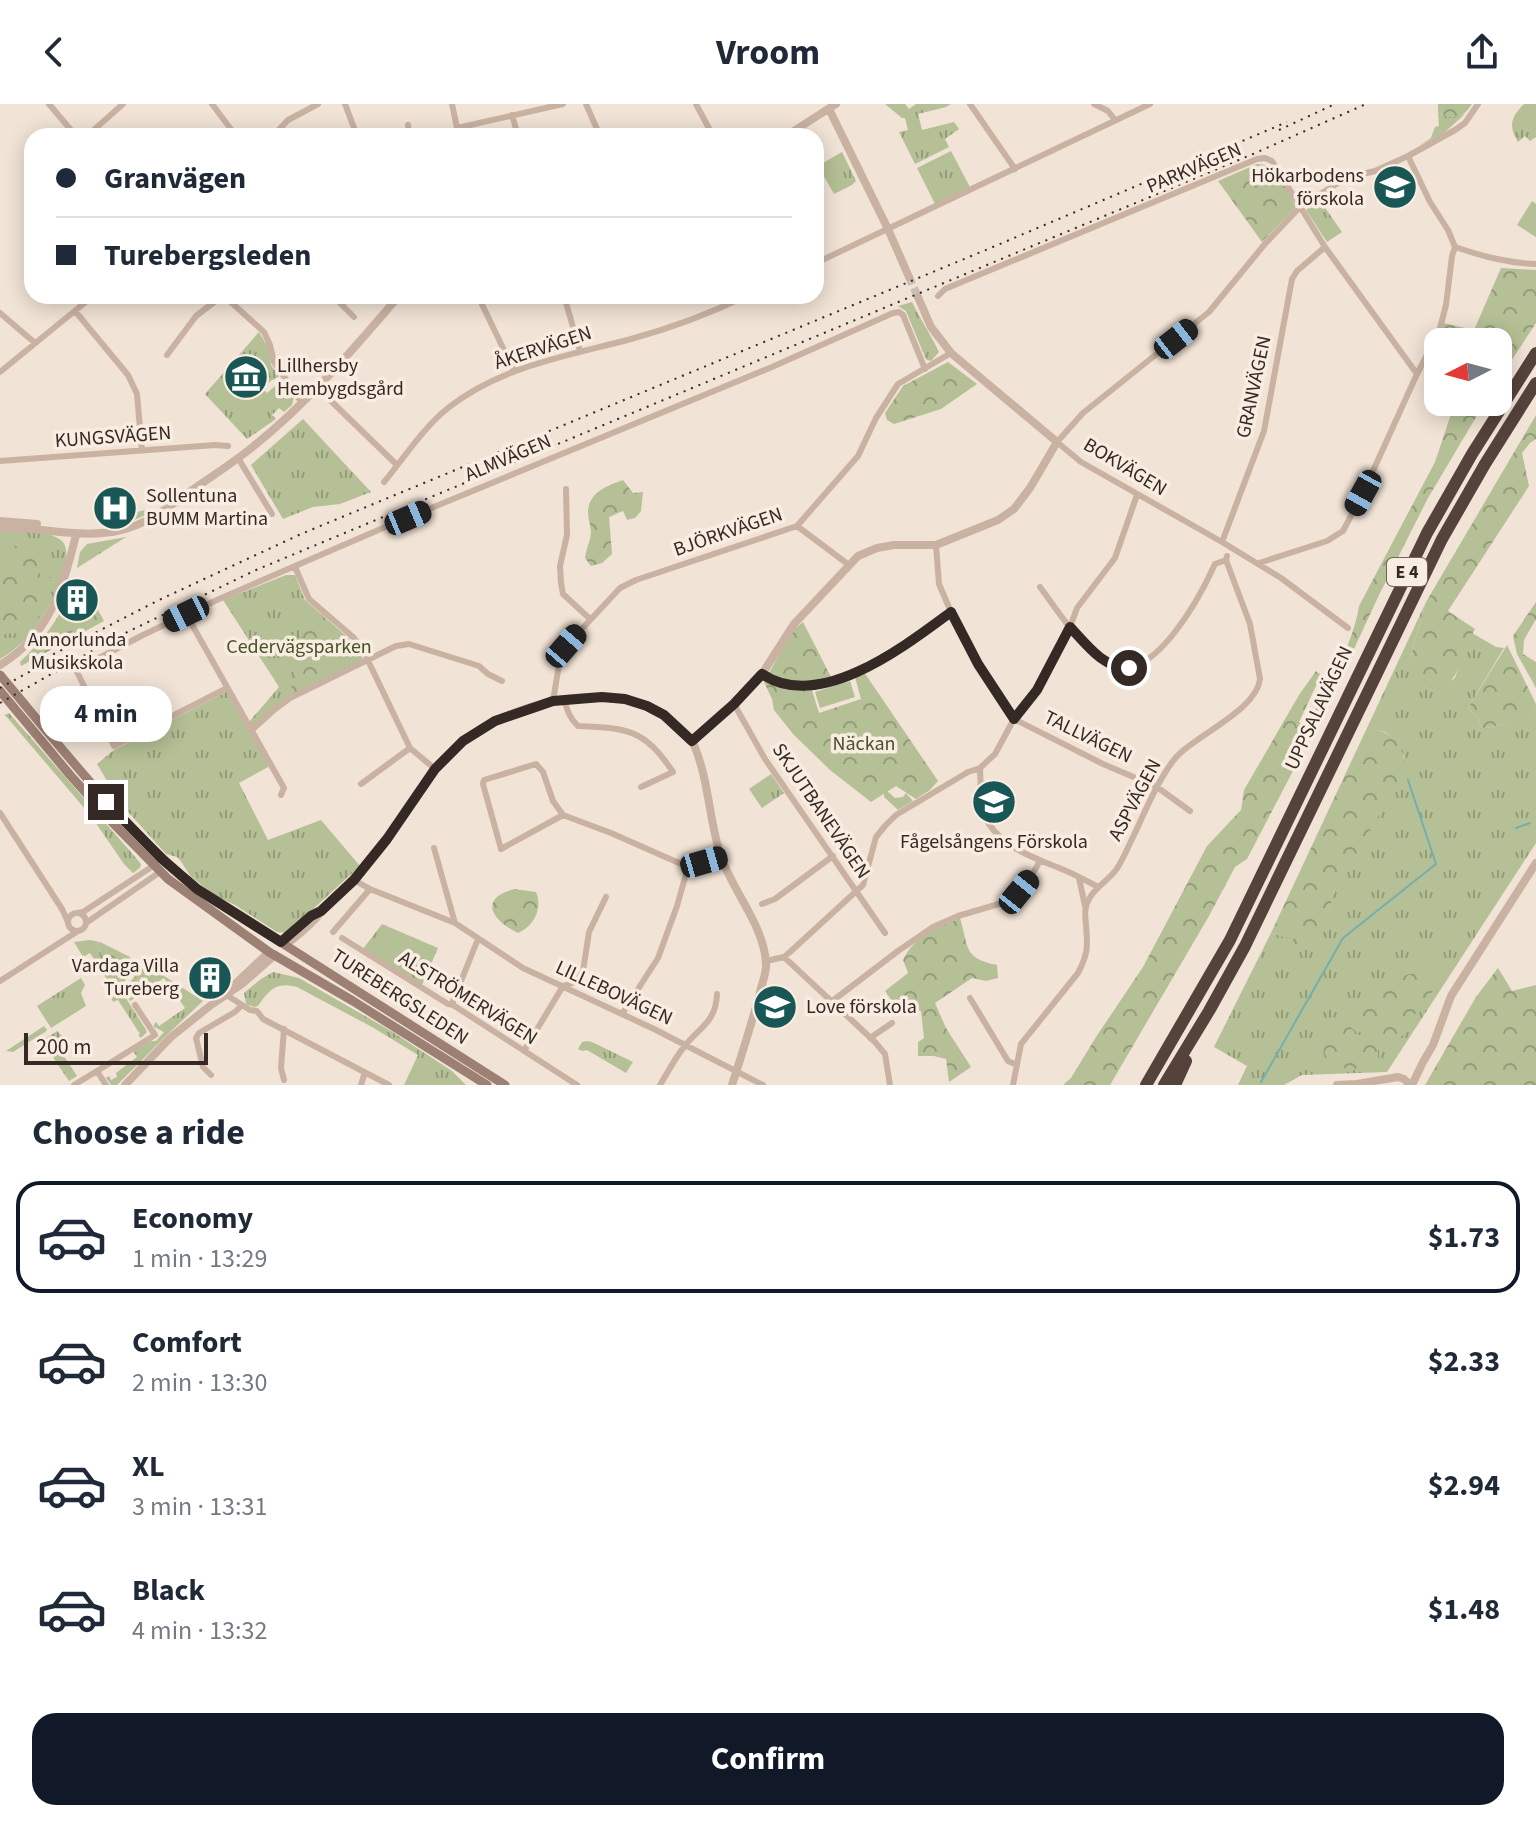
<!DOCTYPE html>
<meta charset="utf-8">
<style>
body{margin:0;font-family:"Source Sans 3",sans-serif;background:#f6f6f7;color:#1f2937;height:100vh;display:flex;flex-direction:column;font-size:30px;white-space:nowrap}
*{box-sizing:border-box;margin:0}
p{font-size:26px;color:#747a83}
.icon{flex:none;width:44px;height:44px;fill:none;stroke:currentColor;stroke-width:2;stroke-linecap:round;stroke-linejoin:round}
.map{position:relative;height:981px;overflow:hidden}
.details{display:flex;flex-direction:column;background:#fff;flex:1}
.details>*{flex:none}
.top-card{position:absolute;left:24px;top:24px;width:800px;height:176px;border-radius:24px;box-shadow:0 4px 20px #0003;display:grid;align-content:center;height:176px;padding:0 32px;background:#fff}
.needle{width:52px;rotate:264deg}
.buttons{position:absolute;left:1424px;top:224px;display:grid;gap:16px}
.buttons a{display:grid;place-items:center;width:88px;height:88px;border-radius:16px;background:#fff;box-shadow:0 4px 20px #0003;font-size:40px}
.scale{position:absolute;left:24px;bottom:20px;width:184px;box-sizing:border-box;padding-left:8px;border:4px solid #342925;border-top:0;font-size:22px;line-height:28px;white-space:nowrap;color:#342925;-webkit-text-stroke:6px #f9ede2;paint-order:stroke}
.end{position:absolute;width:36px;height:36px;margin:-18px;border:10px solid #342925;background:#fff;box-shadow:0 0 0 4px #fff}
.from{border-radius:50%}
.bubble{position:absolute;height:56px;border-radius:24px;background:#fff;box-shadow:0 4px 20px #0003;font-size:26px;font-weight:700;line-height:56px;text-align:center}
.car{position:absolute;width:24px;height:48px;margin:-24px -12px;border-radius:10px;box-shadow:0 0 6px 2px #0007;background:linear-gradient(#222 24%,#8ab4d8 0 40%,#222 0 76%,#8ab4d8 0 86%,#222 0)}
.top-card b{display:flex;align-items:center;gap:28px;height:76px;font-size:30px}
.top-card b+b{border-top:2px solid #e0e1e3}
.top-card i{width:20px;height:20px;background:#1f2937}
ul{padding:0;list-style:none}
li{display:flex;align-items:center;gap:24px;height:112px;margin:0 16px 12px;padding:0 16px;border:4px solid transparent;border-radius:24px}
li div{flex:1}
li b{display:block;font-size:30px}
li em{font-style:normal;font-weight:700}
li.current{border-color:#111827}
li>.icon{width:72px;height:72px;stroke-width:1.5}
h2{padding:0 32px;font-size:36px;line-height:96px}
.action{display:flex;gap:16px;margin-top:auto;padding:16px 32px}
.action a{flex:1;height:92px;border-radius:24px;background:#111827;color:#fff;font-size:32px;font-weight:700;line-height:92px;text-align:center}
header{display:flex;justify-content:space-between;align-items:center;height:104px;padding:0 32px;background:#fff;font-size:36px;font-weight:700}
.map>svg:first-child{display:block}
.grass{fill:url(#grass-tufts)}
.forest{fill:url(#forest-crowns)}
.pitch{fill:#b5c096}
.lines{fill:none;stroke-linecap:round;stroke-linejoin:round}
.stream{stroke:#74afae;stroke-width:2}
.tertiary-tunnel{stroke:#cbbeb3;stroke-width:8;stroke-dasharray:8 4;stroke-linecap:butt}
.minor{stroke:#c9b2a2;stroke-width:6}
.tertiary{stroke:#c9b2a2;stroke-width:8}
.secondary{stroke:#9d8074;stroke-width:9}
.motorway{stroke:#55423b;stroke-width:12}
.rail{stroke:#342925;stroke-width:2;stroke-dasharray:2 6;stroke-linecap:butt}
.route{stroke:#342925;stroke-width:10}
.labels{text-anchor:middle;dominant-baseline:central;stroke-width:7;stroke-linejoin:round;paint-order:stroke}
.shield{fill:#f9ede2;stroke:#6f645e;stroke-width:2}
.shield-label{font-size:18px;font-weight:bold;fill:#342925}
.street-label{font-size:20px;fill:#342925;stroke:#f9ede2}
.poi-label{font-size:20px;fill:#342925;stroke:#f9ede2;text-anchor:start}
.park-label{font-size:20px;fill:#465328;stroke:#f9ede2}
</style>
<header><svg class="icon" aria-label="back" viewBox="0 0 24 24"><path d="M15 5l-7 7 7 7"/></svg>Vroom<svg class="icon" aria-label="share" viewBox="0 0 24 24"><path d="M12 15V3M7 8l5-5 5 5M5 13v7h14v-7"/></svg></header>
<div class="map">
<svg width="1536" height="981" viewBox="0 0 1536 981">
<defs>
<pattern id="grass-tufts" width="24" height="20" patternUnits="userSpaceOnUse" patternTransform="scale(2)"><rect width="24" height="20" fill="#b5c096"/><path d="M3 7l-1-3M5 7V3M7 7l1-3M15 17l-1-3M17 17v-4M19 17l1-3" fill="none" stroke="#949c7a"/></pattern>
<pattern id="forest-crowns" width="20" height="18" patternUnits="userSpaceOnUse" patternTransform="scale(2)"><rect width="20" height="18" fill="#b5c096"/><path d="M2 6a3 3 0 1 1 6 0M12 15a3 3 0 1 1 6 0" fill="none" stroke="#949c7a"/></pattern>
</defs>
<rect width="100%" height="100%" fill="#f1e3d6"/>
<path class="grass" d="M885,0H905L909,5L916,0H951L946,3L918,10L922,26L954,18L959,25L945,35L949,43L915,60L899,28L908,26L905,14H902Z
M1524,0H1536V33L1530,37L1525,32L1518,38C1508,22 1511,13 1524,0Z
M1438,8C1447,14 1457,15 1466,9L1444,29L1419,42L1431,34L1435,23L1439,22Z
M951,47L970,83L935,100L917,64Z
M842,48L856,77L852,81L834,90L818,62Z
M1319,95L1342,128L1327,138L1306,106L1310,101Z
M912,198C920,215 931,231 939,248L931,257L927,256L925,253L906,207L898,202Z
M259,228L269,245L271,261L279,272L273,276H272L262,284L267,289L282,276L294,293L292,301L284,308L279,304L272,311L276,315L247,335L205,290Z
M303,315L371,388L340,400L313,403L283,415L251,361Z
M148,405L152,408L128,419L112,421V415Z
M13,427C27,428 51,427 62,437C78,452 45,513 33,527C24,538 12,548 0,555V428Z
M126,433L77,464L80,448L87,440Z
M286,471H295L305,496L353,538L363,555L290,592L252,623L249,618L279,583L223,496Z
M1426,498L1410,555L1429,576L1446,580L1455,574L1472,529L1496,543L1504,544L1468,604L1477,613L1482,624C1491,624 1496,621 1504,620C1517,617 1526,615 1536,604V739L1387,968L1302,971L1284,981H1238L1247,962L1214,943L1271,829C1297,837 1305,827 1327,813L1334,787L1404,653C1394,634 1390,624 1366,626Z
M226,588L230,590L270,662L239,679L268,736L321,716L360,762L287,829L277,828L235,801L216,792L191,773L180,756L177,753L166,750L121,700L97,660L114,646Z
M9,609L130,747L141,760L140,764L133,769L124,760L91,712L5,611Z
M771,670L784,689L762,704L749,685Z
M886,686L895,694L903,693L906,689L913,697L898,706L884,693V687Z
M382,820L438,844L422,881L363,845Z
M90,836L100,838L97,839C101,854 113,867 123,879L112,883L90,849L83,853L74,838Z
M147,861L203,897L169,929L117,981H111L106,974L109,972L111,976L117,973L116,969L137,953L133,947L151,937H156L164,928L154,923V920L156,918L159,922L185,904L164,874L130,897L123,885C132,877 137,868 147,861Z
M273,868L299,874L391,927L452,967L466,981H404L418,951L372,923L297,883C276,877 269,886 258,902L254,903L246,900L244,889L261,875Z
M81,874L85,881L81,889L86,902L51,924L37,902Z
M118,888H122L145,924L147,928L141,934L138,931L140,930L118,896L113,898L111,893Z
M44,922L47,926L45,928L16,946L13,948L6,947Z
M57,927L62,932L54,937L77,972L69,977L42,937Z
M587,937L592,938L633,958L626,969L587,946L582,947L578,945L582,938Z"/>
<path class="forest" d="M1438,0H1472C1463,14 1453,18 1438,8Z
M1257,60C1279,60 1287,86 1296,103L1262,138L1218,77Z
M1501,164L1536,166V219L1498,277V238H1447L1440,229L1443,219L1474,226Z
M948,258L977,280L941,305L894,320L887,316L885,309L903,282Z
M1455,298H1485L1428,394L1380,489L1332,592L1247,755L1235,763L1209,812L1110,981H1063L1071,974L1096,933L1143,863L1207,742L1241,706L1244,686L1299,591L1316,567L1321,571L1299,618L1303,622L1310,616C1328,582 1353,541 1359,502L1435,358Z
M1536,311V335L1530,339L1522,349L1529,382L1448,507L1475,525C1465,542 1462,570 1446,581L1429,576L1413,568L1410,555L1426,498Z
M623,376L633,389L643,388L641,407L635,414L627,416L623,407L609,413L612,450L602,459L591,462L585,454C586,445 590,438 591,429C591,422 588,416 588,409C588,389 606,382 623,376Z
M0,433L2,445L5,446L13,441C27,446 49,453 55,466L51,474L38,469L37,477L44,480L46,484L42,489L44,496L48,500C44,510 41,511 33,516C28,519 26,525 21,529L5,530L0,536Z
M1536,498V515L1524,536L1523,550L1536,558V584L1517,550L1513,532Z
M65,500L76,511L85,513L98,506L104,517L21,562L20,558C39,540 53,523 65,500Z
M304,500L312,503L353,538L363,555L290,592L287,589L294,579L306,508Z
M803,518L831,573L811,583L819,609L861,595L855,573L864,568L938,677L930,686L916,695L896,682L871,698L830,666L793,630L774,606L772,595L764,578L792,527Z
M1507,541L1536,600V604C1524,617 1520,617 1504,620C1496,621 1491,624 1482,624L1477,613L1468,604Z
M1372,625C1398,629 1408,647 1402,672L1334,787L1327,814L1316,833L1301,846H1296L1291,840L1295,832L1286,834L1271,829L1366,626Z
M514,785L536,788C543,804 534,822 518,829C507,824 483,808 496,794C500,789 509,787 514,785Z
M960,814C969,844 963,854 997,861L998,874L986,877L972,874L935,899L946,924L971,963L949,978L946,955L934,952H918V938L924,934L921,907L896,903L885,887L908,869L903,856C914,832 938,824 960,814Z
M100,838L130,853C133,864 131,870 123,879C113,867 101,854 97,839Z
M1434,863L1437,864L1439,870L1435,885L1421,899L1406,928L1397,937L1381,940L1378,944V954C1366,967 1350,966 1333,962C1321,948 1318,932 1324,915C1342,908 1349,924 1362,933L1367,932L1369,928L1359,910L1370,888L1380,879Z
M1498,864L1512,887L1536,881V981H1425L1476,893Z"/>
<path class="pitch" d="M1532,97L1536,100V133L1517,121Z
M850,577L855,593L820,604L815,588Z
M377,834L403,850L405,848L396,863L369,847Z"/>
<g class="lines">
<path class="stream" d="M1516,724L1530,719
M1261,978L1343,834L1436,760L1408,676"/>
<path class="tertiary-tunnel" d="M909,173L918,193"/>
<path class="minor" d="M49,0L76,32
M212,0L236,32
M345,0L357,32
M452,0L457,24L454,32
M586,0L600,32
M696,0L713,32
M970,0L1015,65
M1094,0L1108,7L1115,16
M512,11L518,32
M408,21L409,32
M457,24L563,0
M87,32L123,0
M273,32L288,16L318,0
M1455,143C1482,152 1507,159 1536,160
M816,159L1150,0
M224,192L264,228L270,241L274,258L302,299
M333,192L354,213
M478,192L514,267
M564,192L580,247
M938,192L945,185L1257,55L1265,54L1272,57L1325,143L1417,270
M75,207L128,271L137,290L142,347
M0,209L35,239
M167,251L196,212L222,192
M0,268L93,192
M330,296L397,361
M238,354L272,410
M0,357L215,341L228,342
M384,378C404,354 423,324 448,304C501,262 568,252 631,235C671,224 709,210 746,192
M566,385L567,431L560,462L561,479L563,490L590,515
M797,422L849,461
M1222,438L1264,327L1292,175L1297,167L1325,143
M936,441L939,480L951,508L978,560L1014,615L1103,660L1157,683L1190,707
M1259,459L1327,437L1343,427L1363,389L1417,270L1439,228L1446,201L1452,152L1455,143L1448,126L1430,98L1408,52
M295,463L309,495L353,533L362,544L410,644L435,665
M1040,483C1059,508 1083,548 1112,561C1154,580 1201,491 1215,460L1226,456L1227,452
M186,510L284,684L281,691
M1348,524L1281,474L1222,438L1081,358L1057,338L1083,309L1209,208L1264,141L1301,102L1338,79L1354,72L1375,67L1408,52L1455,26L1465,19L1478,0
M762,570C819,609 905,542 951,508
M227,584L114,642L76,566L143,531L219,495L383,424L772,263L893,209L899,208L903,211L925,265
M564,595C567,606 570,615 578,622C628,624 644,625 673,668L641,683
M553,597L559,561L566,542L620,484L636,476L797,422L858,352L876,314L898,280L951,249
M734,600L765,655L885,829
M252,626L274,606L290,594L396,542L409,540L479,562L488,570L502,577
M980,664C981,682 980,705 989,720C1006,746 1038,755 1064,766C1076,771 1087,777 1098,783
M361,680L410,644
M0,709L62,805L68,818
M563,711L501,745L483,680L484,676L536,660L543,668L553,697L563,711L611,729L688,763L721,754
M434,744L455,819
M1079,774L1085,802
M354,776L370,785L455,819L523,864L654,925L763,981
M762,800L775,795L833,752
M77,809L83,808L153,762
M68 818a9 9 0 1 1 18 0a9 9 0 1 1-18 0Z
M86,819L160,768
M333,828L370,785
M342,834L448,900L453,901L577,981
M784,853L875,938L885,950L890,981
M766,857L784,853L790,848L863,781L876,733L885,722L896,711L968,668L980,664L995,650L1014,615L1037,586L1070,523L1077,504L1115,454L1137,391
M0,877L78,827
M225,890L250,906L257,907L263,915L389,981
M970,894L1008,957L1017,961
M831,898L898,847L933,823L958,812L1009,797L1030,774L1040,757
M453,901V897L478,835
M622,910L658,854L677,802L688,763
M870,934L892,919
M524,947L563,882L576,878L583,867L589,828L606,793
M211,971L203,963L196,934L199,929L235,908L242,901
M284,976L281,964L284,925
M74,981L97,967
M106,981L97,967L155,931L135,901
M361,981L365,968
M660,981C668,968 675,954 684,943C698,924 716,919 717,890
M1013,981L1021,940L1078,869C1088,850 1088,842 1086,822C1086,816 1084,809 1086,803C1089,787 1107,778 1116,766C1123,756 1128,743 1133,733C1145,708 1156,680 1173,657C1192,632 1256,608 1260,575L1250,520L1226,456"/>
<path class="tertiary" d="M829,5L888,125L909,173
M786,32L836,0
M0,417L37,420
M0,424C41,422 80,436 121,426C149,420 172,400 195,384C215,370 236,357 255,341C309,298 354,244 399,192
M0,561C50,531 63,483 76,431
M692,637L745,589L762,570L794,520L858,452L877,444L894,441H936L998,416L1014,405L1030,384L1057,338L951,249L931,223L918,193
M286,841C295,833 305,826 313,817C318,813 321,807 325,803C347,781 368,761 386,736C421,690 439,644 495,617C547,592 626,577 673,619C680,626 690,632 694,641C709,676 709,717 721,753C733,787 764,822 766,859C767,868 762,879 760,888C752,919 742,950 732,981
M231,884L269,848
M125,981L171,933L211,901L242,880L275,851
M1337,981L1357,980L1398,973L1404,975L1410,981
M1412,981L1423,958L1433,941L1451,892L1536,759"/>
<path class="secondary" d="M0,571C63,646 122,722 197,785L505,981
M0,587L70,671L112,718L168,775L269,848L353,897L487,981"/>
<path class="motorway" d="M1146,981L1230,836L1427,429L1472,350L1536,249
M1164,981L1209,907L1245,842L1442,435L1485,360L1536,279
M1175,981L1186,957"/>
<path class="rail" d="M1279,26L1335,0
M46,554L159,496L301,430L981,148L1287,18
M0,584L56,553
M0,599L117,533L256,466L1253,50L1366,0"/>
</g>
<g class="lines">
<path class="route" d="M106,698L162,755L197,785L281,838L311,812L321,807L354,776L387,735L435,665L463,637L495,617L553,597L602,593L625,595L647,602L664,611L692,637L734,600L762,570C819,609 905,542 951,508L978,560L1014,615L1037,586L1070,523C1087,541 1103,564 1129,564"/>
</g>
<defs>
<g id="school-disc" transform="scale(2.3)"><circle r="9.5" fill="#195656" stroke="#f9ede2"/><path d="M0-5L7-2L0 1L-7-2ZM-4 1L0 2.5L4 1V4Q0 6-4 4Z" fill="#fff"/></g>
<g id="museum-disc" transform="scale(2.3)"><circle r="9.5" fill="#195656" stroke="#f9ede2"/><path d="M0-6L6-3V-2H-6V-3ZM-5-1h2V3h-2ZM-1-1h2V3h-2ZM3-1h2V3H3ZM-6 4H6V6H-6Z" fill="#fff"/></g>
<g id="hospital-disc" transform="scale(2.3)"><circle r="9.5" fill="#195656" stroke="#f9ede2"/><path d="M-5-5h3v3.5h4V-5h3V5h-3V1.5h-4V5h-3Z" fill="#fff"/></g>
<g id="building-disc" transform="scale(2.3)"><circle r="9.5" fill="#195656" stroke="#f9ede2"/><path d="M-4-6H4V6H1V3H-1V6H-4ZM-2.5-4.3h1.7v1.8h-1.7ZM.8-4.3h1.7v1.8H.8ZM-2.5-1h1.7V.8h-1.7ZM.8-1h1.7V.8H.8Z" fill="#fff"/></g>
</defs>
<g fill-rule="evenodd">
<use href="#school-disc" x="1395" y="83"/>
<use href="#museum-disc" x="246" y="273"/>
<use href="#hospital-disc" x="115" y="404"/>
<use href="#building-disc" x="77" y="496"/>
<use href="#school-disc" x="994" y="698"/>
<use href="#building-disc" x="210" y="874"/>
<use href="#school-disc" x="775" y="903"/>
</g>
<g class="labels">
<rect class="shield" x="1387" y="454" width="40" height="28" rx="6"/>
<g class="shield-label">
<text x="1407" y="468">E 4</text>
</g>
<g class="street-label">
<text transform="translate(1194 64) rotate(-23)">PARKVÄGEN</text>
<text transform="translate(543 244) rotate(-18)">ÅKERVÄGEN</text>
<text transform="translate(1254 283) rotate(-78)">GRANVÄGEN</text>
<text transform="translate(113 333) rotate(-4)">KUNGSVÄGEN</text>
<text transform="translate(508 354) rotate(-23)">ALMVÄGEN</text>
<text transform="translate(1125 363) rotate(31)">BOKVÄGEN</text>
<text transform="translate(728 428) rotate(-19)">BJÖRKVÄGEN</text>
<text transform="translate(1319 604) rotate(-65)">UPPSALAVÄGEN</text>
<text transform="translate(1088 633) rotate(26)">TALLVÄGEN</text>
<text transform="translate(1135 696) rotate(-62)">ASPVÄGEN</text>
<text transform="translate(821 707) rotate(56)">SKJUTBANEVÄGEN</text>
<text transform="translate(614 889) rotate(25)">LILLEBOVÄGEN</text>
<text transform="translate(400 893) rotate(33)">TUREBERGSLEDEN</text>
<text transform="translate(468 894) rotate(32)">ALSTRÖMERVÄGEN</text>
</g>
<g class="poi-label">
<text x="1364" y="72" text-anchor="end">Hökarbodens<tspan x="1364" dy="23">förskola</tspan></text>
<text x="277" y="262">Lillhersby<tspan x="277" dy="23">Hembygdsgård</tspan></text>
<text x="146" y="392">Sollentuna<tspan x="146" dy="23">BUMM Martina</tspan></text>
<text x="77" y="536" text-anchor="middle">Annorlunda<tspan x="77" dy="23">Musikskola</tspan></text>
<text x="994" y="738" text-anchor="middle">Fågelsångens Förskola</text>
<text x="179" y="862" text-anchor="end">Vardaga Villa<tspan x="179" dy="23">Tureberg</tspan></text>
<text x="806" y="903">Love förskola</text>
</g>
<g class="park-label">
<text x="299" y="543">Cedervägsparken</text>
<text x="864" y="640">Näckan</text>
</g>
</g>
</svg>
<div class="buttons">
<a><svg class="needle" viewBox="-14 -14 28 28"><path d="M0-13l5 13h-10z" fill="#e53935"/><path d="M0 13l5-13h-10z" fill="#747a83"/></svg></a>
</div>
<div class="scale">200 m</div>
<i class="end from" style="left:1129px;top:564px"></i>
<i class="end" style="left:106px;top:698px"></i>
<div class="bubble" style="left:40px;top:582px;width:132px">4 min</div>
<i class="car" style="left:1176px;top:235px;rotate:52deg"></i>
<i class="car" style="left:1363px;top:389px;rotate:209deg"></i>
<i class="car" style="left:408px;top:414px;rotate:67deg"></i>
<i class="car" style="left:186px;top:510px;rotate:244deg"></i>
<i class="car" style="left:566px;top:542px;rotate:41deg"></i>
<i class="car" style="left:704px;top:758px;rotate:74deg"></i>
<i class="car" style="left:1019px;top:788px;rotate:39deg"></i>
<div class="top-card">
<b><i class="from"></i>Granvägen</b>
<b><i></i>Turebergsleden</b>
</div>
</div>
<section class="details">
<h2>Choose a ride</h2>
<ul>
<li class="current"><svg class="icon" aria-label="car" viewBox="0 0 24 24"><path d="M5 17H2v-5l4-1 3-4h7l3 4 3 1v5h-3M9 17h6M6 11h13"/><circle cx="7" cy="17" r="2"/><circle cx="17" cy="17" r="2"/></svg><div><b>Economy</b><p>1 min · 13:29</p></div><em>$1.73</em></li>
<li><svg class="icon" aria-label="car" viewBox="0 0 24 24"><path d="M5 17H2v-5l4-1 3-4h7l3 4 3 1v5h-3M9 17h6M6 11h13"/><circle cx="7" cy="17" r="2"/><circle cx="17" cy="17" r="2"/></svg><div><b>Comfort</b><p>2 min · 13:30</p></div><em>$2.33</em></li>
<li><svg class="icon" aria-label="car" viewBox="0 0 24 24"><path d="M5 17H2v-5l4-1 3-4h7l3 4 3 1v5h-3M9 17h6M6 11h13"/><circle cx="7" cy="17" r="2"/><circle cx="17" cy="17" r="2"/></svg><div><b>XL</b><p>3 min · 13:31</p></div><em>$2.94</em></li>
<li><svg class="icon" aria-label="car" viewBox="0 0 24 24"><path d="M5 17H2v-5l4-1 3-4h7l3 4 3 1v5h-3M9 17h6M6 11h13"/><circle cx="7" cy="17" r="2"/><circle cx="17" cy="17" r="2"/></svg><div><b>Black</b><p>4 min · 13:32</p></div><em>$1.48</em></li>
</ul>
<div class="action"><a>Confirm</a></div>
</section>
